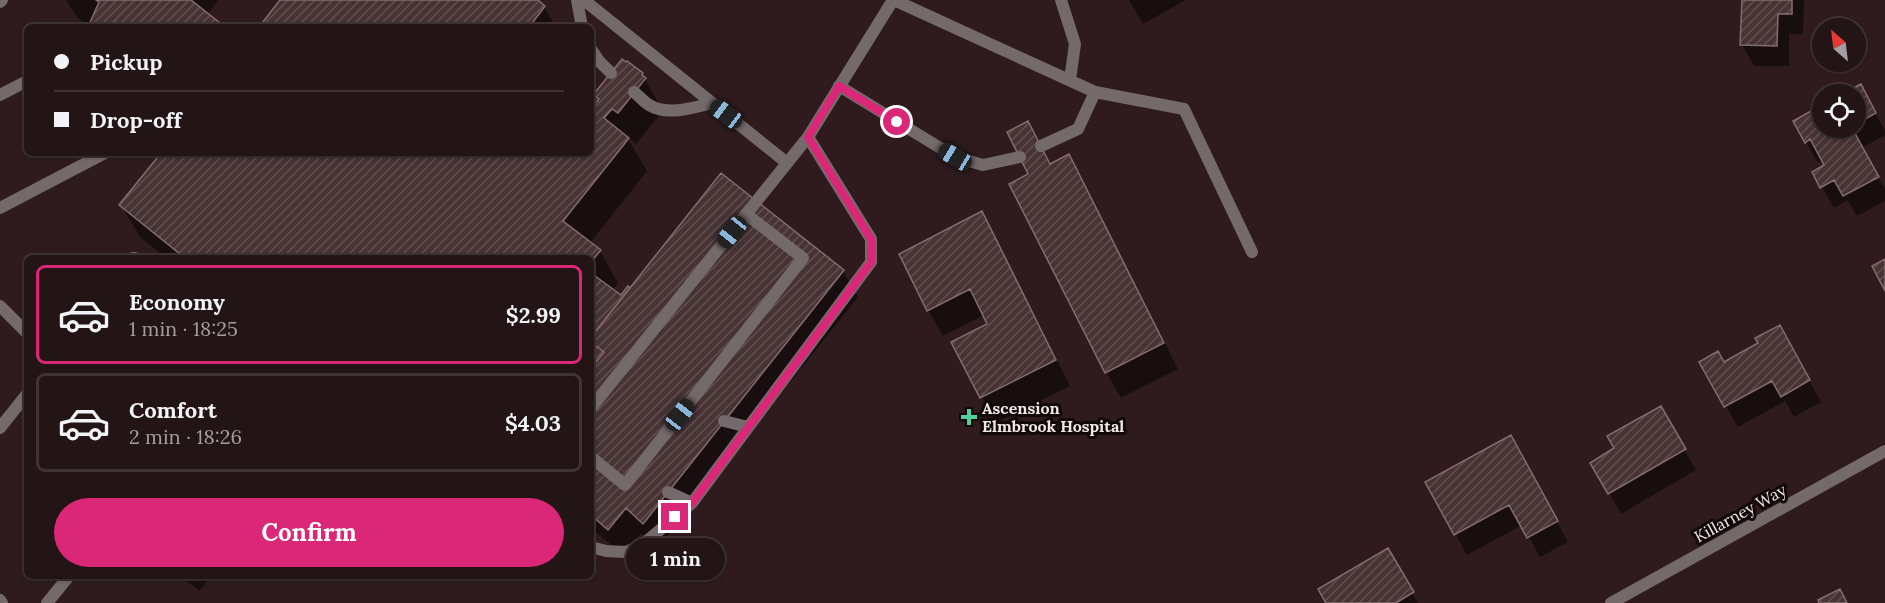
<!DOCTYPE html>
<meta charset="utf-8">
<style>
body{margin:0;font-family:Lora,serif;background:#2f2123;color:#f1f3f6;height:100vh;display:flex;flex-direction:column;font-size:22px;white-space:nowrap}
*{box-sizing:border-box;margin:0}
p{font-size:20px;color:#a39ea1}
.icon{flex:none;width:33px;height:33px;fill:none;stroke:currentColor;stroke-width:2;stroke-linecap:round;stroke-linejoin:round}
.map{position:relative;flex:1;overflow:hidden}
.details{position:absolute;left:24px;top:255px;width:570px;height:324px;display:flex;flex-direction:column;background:#231416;border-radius:9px;box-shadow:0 2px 4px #0004,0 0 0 2px #403335}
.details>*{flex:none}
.banner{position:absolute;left:24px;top:24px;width:570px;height:132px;border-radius:9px;box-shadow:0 2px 4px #0004,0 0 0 2px #403335;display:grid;align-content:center;height:132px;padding:0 30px;background:#231416}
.needle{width:39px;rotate:332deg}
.fabs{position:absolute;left:1812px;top:18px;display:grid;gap:12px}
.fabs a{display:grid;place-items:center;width:54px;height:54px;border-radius:50%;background:#231416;box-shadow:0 2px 4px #0004,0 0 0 2px #403335;font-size:30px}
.end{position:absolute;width:27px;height:27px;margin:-14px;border:8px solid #db2777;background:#fff;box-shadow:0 0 0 3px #fff}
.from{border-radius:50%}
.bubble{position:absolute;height:42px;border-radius:21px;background:#231416;box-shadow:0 2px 4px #0004,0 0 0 2px #403335;font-size:20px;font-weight:700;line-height:42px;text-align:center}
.car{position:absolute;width:18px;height:36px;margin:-18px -9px;border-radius:8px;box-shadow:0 0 4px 2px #0007;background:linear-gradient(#222 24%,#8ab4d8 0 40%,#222 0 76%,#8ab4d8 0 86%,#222 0)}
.banner b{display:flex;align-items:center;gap:21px;height:57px;font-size:22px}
.banner b+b{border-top:2px solid #403335}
.banner i{width:15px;height:15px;background:#f1f3f6}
ul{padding:10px 0 0;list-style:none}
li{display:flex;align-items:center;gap:18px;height:99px;margin:0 12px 9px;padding:0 18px;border:3px solid #403335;border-radius:9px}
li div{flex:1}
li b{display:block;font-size:22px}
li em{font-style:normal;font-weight:700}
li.active{border-color:#db2777}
li>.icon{width:54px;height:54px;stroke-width:1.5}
.action{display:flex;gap:12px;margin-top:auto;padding:12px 30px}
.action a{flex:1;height:69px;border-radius:36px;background:#db2777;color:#fff;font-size:24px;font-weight:700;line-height:69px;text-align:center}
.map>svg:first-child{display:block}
.shadow{fill:#0007}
.building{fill:url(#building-hatch);stroke:#856d6f;stroke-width:1.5}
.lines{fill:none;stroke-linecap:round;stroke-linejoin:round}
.service{stroke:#756a6b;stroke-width:12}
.minor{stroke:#756a6b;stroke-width:12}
.route{stroke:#db2777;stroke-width:8}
.poi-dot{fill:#4dd39a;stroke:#110909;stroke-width:2}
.labels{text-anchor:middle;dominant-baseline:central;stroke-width:6;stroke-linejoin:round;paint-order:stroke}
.poi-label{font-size:16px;font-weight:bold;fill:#f3e6e6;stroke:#110909;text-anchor:start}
.street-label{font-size:16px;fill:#f3e6e6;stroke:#110909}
</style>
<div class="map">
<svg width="1885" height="603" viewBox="0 0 1885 603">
<defs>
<pattern id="building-hatch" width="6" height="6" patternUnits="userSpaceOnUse" patternTransform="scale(1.5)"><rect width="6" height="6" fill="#473234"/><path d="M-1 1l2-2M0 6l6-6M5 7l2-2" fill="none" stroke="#625051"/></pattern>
</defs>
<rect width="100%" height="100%" fill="#2f1b1d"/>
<path class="shadow" d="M66,0H218L207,15L223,27H88L76,16Z
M280,0H536L544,7L556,27H261L281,1Z
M1129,0H1186L1143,24Z
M1743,0H1804L1803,34H1789V66H1754L1742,45Z
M642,74L663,111L636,144L627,137L647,171L590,243L600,251L618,283L612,290L621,297L843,271L858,297L658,548L641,533L624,555L591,528V258H166L140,237L121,205L163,153H591V110L599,102L595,95Z
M1860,86L1885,131V135L1862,148L1885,189V201L1857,216L1847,200L1834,208L1814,173L1826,166L1823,160L1818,163L1795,122L1822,107V128H1856V94H1845Z
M1028,123L1051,165L1083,182L1178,369L1121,398L1106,372L1030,175Z
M981,213L996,238L1070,386L996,423L953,343L989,324L984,315L943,336L928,310Z
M1791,347L1821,402L1794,417L1785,401L1738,427L1701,362L1723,364Z
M1660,408L1696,470L1621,514L1592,463L1616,449Z
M1522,458L1568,542L1540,557L1522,525L1467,555L1427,483Z
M1387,550L1418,603H1327Z
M181,576H211L199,591Z"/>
<path class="building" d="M96,0H191L225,27H122L116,22L111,27H88L99,2Z
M280,0H538L545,6L530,26L531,27H259Z
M1742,0H1792V14H1778L1777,46L1740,45Z
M622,59L626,62L627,61L643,73L642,75L646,78L618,113L612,109L604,118L629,138L563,221L601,250L591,262V258H185L119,205L161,153H591V108L599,99L593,95Z
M1861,84L1876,113L1856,124V94H1842Z
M1822,105V128H1852L1879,177L1843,196L1834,180L1820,188L1812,172L1824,165L1810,139L1805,143L1793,121Z
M1028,121L1050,164L1069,154L1164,343L1105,373L1009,184L1028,174L1007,132Z
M721,173L844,270L643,524L626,508L608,530L591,515V368L604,352L591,342V337Z
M982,211L1056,360L980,398L951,342L987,324L970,289L927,311L899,254Z
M1885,259V291L1872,266Z
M591,273L621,295L628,286L630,288L591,337Z
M1780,325L1810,380L1781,397L1772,381L1724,407L1699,362L1718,351L1724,362L1758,343L1755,338Z
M591,342L604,352L591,368Z
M1661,406L1686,449L1608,494L1590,463L1614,448L1607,436Z
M1511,435L1558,521L1527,538L1509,505L1454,535L1425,482Z
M1388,548L1414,592L1396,603H1326L1318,589Z
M1840,589L1847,603H1819L1818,600Z"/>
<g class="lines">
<path class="service" d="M577,0L582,27
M584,0L787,163
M894,0L1095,92
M1061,0L1075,44L1070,80
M0,2L2,0
M591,49L599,61L611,73
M839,86L955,157L983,165L1020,157
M634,92C639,96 644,102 649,105C667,116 693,108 712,103
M0,95L27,81
M1041,146L1078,129L1095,92L1184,109L1252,252
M0,208L105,153
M133,258H135
M0,306L27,333
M591,408L808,137L893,0
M724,421L748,427
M0,428L27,394
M591,457L625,485L803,258L746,214
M668,492L692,503
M591,547L606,551L626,552L642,545L692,503L871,262V239L808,137
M0,600L2,603
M47,603L69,576"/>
<path class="minor" d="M1611,603L1885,451"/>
</g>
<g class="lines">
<path class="route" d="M675,517L692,503L871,262V239L808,137L839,86L897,122"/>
</g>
<path class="poi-dot" d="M966 408h6v6h6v6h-6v6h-6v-6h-6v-6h6z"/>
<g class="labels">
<g class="poi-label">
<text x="982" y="408">Ascension<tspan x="982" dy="18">Elmbrook Hospital</tspan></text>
</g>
<g class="street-label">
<text transform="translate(1740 513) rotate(-29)">Killarney Way</text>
</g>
</g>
</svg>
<div class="fabs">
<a><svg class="needle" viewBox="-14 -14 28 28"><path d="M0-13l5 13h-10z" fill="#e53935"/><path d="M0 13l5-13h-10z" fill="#a39ea1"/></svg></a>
<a><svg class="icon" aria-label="locate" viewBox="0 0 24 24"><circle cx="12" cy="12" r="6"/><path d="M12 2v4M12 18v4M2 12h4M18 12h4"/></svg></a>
</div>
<i class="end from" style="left:897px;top:122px"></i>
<i class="end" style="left:675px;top:517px"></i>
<div class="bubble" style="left:626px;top:538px;width:99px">1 min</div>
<i class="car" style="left:726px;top:114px;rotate:307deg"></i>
<i class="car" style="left:955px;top:157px;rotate:301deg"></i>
<i class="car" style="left:732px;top:232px;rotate:219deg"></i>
<i class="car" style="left:680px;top:415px;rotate:38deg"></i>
<div class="banner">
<b><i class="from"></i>Pickup</b>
<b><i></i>Drop-off</b>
</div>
<section class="details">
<ul>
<li class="active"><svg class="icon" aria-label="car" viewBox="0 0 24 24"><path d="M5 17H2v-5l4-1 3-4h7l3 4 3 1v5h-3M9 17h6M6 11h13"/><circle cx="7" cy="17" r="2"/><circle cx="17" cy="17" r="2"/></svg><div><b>Economy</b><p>1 min · 18:25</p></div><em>$2.99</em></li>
<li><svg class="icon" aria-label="car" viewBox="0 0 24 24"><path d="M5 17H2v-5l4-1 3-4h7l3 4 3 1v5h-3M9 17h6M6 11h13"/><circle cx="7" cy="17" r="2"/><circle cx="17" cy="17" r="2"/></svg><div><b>Comfort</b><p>2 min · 18:26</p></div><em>$4.03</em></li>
</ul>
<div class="action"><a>Confirm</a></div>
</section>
</div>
